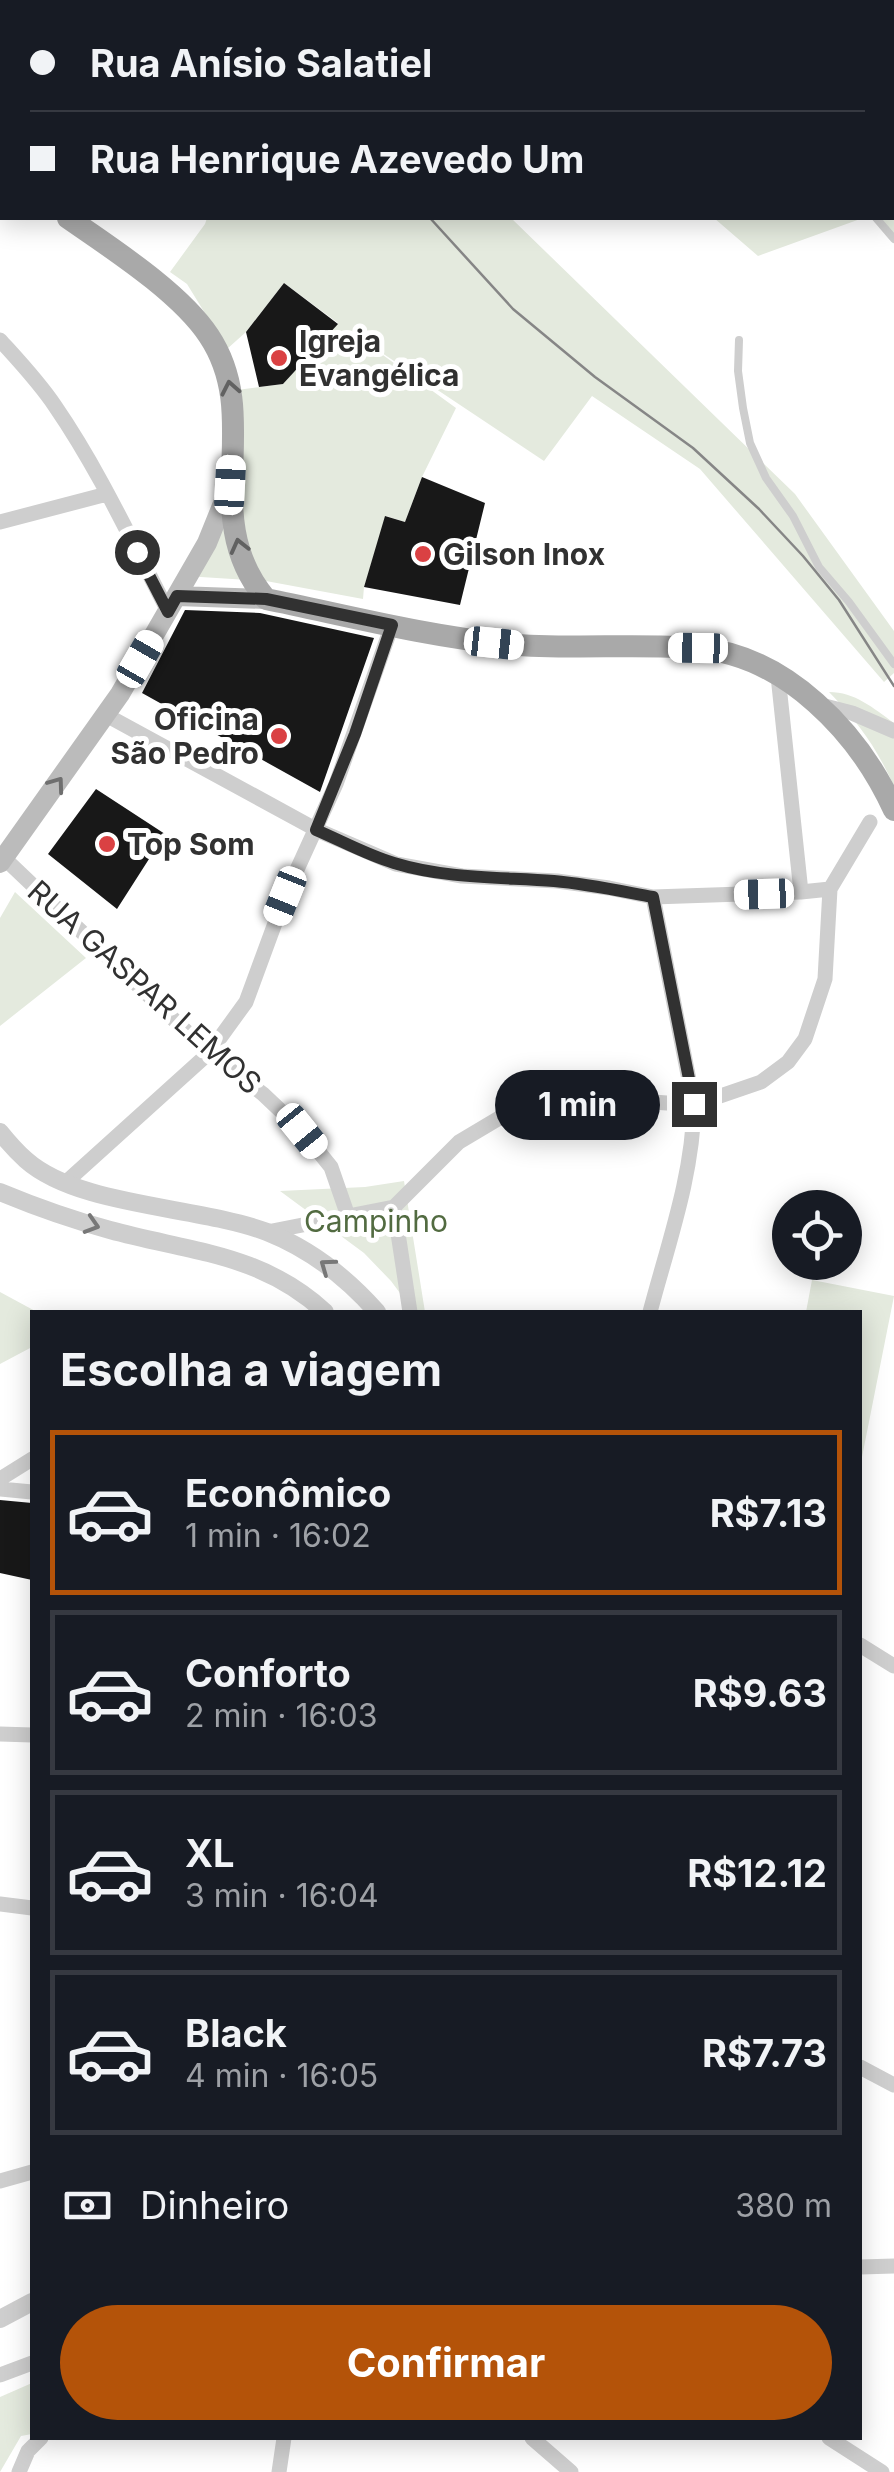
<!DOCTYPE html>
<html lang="pt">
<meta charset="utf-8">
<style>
body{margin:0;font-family:Inter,sans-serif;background:#20242c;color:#f1f3f6;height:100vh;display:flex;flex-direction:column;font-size:38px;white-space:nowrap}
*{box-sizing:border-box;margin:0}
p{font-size:32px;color:#9ea1a6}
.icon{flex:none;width:55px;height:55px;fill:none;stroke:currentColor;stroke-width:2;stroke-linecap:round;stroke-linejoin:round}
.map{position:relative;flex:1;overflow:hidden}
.drawer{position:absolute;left:30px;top:1310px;width:832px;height:1130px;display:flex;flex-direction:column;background:#171b24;border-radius:0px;box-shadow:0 5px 25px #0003}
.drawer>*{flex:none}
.top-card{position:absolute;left:0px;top:0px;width:895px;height:220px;box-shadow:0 5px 25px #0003;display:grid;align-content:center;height:220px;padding:0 30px;background:#171b24}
.buttons{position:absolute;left:772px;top:1190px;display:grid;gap:20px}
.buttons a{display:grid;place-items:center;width:90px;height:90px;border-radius:50%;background:#171b24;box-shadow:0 5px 25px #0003;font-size:50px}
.end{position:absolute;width:45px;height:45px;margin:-22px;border:12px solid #313131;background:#fff;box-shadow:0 0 0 5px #fff}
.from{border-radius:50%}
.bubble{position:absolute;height:70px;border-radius:35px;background:#171b24;box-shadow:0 5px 25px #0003;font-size:32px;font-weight:700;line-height:70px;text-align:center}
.car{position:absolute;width:30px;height:60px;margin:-30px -15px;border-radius:12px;box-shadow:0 0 8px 2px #0007;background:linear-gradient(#fff 24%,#345 0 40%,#fff 0 76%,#345 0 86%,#fff 0)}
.top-card b{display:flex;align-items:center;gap:35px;height:95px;font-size:38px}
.top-card b+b{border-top:2px solid #363941}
.top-card i{width:25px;height:25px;background:#f1f3f6}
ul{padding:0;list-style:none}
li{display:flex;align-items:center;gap:30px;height:165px;margin:0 20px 15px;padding:0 10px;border:5px solid #363941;border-radius:0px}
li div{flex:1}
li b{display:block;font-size:38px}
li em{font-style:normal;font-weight:700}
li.active{border-color:#b45309}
li>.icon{width:90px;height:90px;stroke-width:1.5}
h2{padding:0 30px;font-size:45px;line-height:120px}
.pay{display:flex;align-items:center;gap:25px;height:110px;padding:0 30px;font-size:38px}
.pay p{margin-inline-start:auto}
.button{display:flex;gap:20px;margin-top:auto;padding:20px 30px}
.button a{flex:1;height:115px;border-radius:60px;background:#b45309;color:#fff;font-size:40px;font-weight:700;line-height:115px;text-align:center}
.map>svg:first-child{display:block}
.green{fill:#e4eade}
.building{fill:#181818}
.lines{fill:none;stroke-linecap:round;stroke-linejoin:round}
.service{stroke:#cecece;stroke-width:8}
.minor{stroke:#cecece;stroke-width:15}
.tertiary{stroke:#cecece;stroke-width:18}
.secondary{stroke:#bbb;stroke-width:20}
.primary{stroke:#a9a9a9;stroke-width:22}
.tram{stroke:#868686;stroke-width:2.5}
.oneway{stroke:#616161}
.oneway2{stroke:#6f6f6f}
.oneway3{stroke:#787878}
.route{stroke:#313131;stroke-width:12}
.poi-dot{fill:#da4143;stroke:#fff;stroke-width:4}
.labels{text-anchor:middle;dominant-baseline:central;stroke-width:10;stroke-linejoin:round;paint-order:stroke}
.poi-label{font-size:30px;font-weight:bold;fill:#313131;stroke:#fff;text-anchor:start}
.street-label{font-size:30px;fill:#313131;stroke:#fff}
.park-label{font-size:30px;fill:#526b41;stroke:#fff}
</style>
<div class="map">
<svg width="894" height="2472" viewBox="0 0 894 2472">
<rect width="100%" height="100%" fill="#fff"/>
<path class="green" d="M149,0H894V242L874,218H892V2H152Z
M207,218H511L795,494L894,631V673L884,682L700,469L592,396L544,461L358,337L456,408L422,477L405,522L386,516L364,587L363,599L266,581L185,576L232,492L237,390L283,384L338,323L284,283L246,332L227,349L187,284L170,272L205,224Z
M714,218H863L758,256Z
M829,692C855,692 873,708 894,723V786C876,747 859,723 829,692Z
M15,892L86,958L0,1026V918Z
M404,1181L425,1312H414L391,1281L364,1253L280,1191L365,1187Z
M812,1280L894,1296L860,1467V1312H806Z
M0,1292L37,1312H32V1347L0,1364Z
M32,2383V2434L21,2436L0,2472V2397Z"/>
<path class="building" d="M284,283L338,324L283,384L259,387L246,332Z
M422,477L485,503L460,605L364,587L385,516L405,522Z
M185,610L260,613L374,638L320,792L142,693Z
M96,789L165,834L117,909L48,854Z
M0,1500L32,1503V1580L0,1573Z"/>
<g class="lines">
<path class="service" d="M664,0L666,2
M747,0L750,2
M770,2L775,0
M876,218L894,239
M739,340L738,371L743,408L750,443L766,478L793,516L819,567L849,602L894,664"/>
<path class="minor" d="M0,340C19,361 39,382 55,406C99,470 132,542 168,611
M0,522L107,494
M778,676L801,892
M821,705L852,713L894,731
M106,715L317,830L396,864L462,876L557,881L609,888L653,897L801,892L830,889
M4,858L209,1053L263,1094L302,1131L331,1167L348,1216
M65,1183L209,1053L246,1002L285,896L336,784L392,625
M394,1207L410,1312
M267,1232L394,1207L459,1142L501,1117L549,1101L585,1097L694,1105L761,1082L788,1062L805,1039L825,979L830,889L870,822
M650,1312C668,1244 693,1175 694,1105L653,897
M0,1479L32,1459
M0,1489L32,1492
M860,1645L894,1666
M0,1734L32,1735
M0,1904L32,1908
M860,2067L894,2085
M0,2181L32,2172
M860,2267L894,2266
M0,2375L32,2363
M532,2438L571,2472
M829,2438L882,2472
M19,2472L28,2451L41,2438
M279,2472L284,2438"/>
<path class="tertiary" d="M0,1132C8,1142 17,1152 26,1160C79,1207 199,1206 267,1232C310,1249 347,1278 377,1312
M0,1192C36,1207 73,1220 110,1230C190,1252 261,1253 325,1312
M0,2319L32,2302"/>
<path class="secondary" d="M177,596L266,599
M0,863L120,694L207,543L230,486"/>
<path class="primary" d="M0,169L2,171
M68,218C111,248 180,292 209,336C265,420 196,516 266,599C345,615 425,636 506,644C570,650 633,643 697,648C786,655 859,733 894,810"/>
<path class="tram" d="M273,0L275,2
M430,218L513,309L595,377L693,448L759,509L803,556L839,600L894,686"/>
</g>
<defs><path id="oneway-chevron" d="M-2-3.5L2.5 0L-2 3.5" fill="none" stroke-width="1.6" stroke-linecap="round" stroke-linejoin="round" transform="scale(2.5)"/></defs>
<g class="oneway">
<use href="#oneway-chevron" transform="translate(230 388) rotate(-101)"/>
<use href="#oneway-chevron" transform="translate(239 546) rotate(-104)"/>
</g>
<use class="oneway2" href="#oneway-chevron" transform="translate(57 784) rotate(-54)"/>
<g class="oneway3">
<use href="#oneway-chevron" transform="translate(92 1225) rotate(17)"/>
<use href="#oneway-chevron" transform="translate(327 1266) rotate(-144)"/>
</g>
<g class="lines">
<path class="route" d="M137,552L168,612L177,596L266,599L392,625L355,734L316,830C342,841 367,855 394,863C446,879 501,877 554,881C588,884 620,891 653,897L694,1104"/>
</g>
<g class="poi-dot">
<circle cx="279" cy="358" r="10"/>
<circle cx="423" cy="554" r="10"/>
<circle cx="279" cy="736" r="10"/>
<circle cx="107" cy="844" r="10"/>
</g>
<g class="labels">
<g class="poi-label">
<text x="299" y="341">Igreja<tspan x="299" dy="34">Evangélica</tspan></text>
<text x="443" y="554">Gilson Inox</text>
<text x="259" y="719" text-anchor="end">Oficina<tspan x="259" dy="34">São Pedro</tspan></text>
<text x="127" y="844">Top Som</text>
</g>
<g class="street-label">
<text transform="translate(145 987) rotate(42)">RUA GASPAR LEMOS</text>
</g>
<g class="park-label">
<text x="376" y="1221">Campinho</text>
</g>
</g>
</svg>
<div class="buttons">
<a><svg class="icon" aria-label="locate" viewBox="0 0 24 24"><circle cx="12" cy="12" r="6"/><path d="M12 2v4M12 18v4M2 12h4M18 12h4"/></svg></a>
</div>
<i class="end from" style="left:137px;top:552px"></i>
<i class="end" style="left:694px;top:1104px"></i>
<div class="bubble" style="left:495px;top:1070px;width:165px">1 min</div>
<i class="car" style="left:230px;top:485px;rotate:3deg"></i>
<i class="car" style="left:494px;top:643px;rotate:96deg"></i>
<i class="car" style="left:698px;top:648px;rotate:271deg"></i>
<i class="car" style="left:140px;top:659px;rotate:30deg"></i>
<i class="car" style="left:764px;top:894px;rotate:268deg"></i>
<i class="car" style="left:285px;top:896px;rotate:202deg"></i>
<i class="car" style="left:302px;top:1131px;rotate:141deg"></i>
<div class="top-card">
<b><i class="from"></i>Rua Anísio Salatiel</b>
<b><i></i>Rua Henrique Azevedo Um</b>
</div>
<section class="drawer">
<h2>Escolha a viagem</h2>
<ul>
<li class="active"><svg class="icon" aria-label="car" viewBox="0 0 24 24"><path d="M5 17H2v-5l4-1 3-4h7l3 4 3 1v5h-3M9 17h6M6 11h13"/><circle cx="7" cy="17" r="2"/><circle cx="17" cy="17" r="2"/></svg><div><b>Econômico</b><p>1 min · 16:02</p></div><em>R$7.13</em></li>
<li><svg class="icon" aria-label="car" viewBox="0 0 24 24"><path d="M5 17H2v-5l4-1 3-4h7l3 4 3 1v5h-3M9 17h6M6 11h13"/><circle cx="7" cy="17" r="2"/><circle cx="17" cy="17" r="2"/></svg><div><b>Conforto</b><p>2 min · 16:03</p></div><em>R$9.63</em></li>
<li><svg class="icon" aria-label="car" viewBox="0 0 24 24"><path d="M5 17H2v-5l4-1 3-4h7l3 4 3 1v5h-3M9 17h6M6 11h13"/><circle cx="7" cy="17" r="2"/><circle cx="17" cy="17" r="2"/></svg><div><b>XL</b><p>3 min · 16:04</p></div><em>R$12.12</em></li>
<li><svg class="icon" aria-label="car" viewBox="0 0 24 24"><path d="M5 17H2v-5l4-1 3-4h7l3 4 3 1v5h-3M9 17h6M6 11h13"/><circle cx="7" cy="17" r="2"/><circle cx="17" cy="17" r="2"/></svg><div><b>Black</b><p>4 min · 16:05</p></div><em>R$7.73</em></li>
</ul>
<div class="pay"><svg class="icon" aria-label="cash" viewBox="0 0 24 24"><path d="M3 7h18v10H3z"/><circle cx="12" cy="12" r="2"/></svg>Dinheiro<p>380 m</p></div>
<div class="button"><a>Confirmar</a></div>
</section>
</div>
